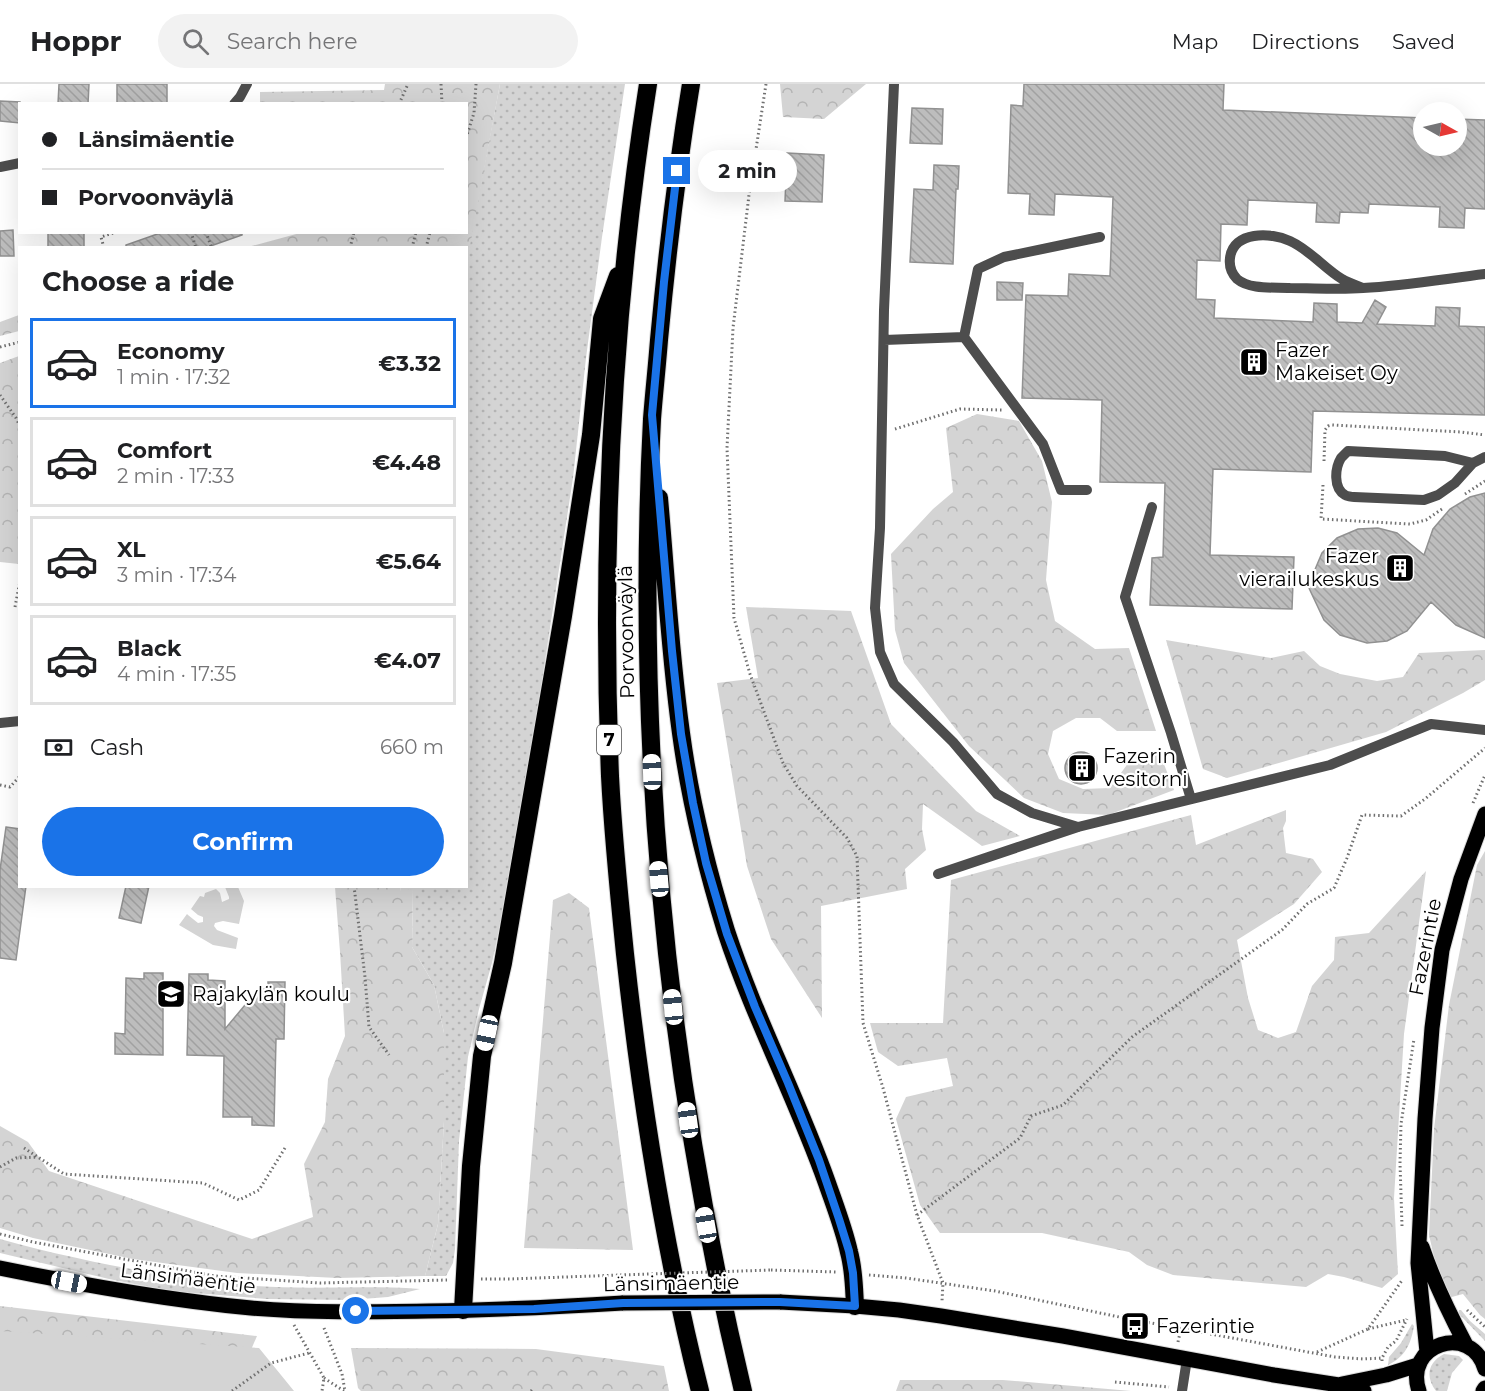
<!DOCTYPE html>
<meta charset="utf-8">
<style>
body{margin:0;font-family:Montserrat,sans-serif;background:#f2f2f2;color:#202124;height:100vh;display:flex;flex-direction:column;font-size:22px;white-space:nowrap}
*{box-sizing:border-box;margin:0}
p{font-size:20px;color:#757577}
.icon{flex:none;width:33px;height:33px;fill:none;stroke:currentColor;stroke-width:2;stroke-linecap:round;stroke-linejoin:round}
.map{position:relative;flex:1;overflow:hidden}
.details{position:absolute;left:18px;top:162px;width:450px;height:642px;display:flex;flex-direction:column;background:#fff;border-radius:0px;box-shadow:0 6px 24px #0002}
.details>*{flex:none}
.banner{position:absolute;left:18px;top:18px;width:450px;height:132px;border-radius:0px;box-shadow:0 6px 24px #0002;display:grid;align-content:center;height:132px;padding:0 24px;background:#fff}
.needle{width:39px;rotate:98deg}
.buttons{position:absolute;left:1413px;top:18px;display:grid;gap:12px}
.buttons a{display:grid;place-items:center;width:54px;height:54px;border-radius:50%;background:#fff;box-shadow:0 6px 24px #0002;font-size:30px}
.end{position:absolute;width:27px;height:27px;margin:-14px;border:8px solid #1a73e8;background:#fff;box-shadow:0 0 0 3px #fff}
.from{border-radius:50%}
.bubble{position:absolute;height:42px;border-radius:21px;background:#fff;box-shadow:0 6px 24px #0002;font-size:20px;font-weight:700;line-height:42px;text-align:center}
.car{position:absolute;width:18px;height:36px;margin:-18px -9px;border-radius:8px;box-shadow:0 0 4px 2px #0007;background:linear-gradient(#fff 24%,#345 0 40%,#fff 0 76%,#345 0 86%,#fff 0)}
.banner b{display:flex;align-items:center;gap:21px;height:57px;font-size:22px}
.banner b+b{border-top:2px solid #e0e0e0}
.banner i{width:15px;height:15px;background:#202124}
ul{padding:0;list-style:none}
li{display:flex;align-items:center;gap:18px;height:90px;margin:0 12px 9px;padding:0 12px;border:3px solid #e0e0e0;border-radius:0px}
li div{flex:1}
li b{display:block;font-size:22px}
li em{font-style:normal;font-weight:700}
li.active{border-color:#1a73e8}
li>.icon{width:54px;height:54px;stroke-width:1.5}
h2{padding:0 24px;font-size:27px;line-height:72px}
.pay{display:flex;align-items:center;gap:15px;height:66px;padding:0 24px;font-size:22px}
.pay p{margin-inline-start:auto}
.button{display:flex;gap:12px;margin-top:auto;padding:12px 24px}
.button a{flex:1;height:69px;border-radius:36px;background:#1a73e8;color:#fff;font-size:24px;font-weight:700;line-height:69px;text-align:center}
header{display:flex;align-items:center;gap:36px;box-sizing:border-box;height:84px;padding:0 30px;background:#fff;border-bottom:2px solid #e0e0e0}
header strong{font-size:28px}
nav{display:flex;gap:33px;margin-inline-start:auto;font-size:21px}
.search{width:420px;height:54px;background:#f2f2f2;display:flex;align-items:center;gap:15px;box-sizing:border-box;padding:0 21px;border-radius:33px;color:#757577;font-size:22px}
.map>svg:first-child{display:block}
.grass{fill:url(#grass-dots)}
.forest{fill:url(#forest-crowns)}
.park{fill:#d4d4d4}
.building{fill:url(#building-back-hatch);stroke:#919191;stroke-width:1.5}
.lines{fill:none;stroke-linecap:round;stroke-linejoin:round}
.major-casing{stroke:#dbdbdb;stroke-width:17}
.highway-casing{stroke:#dbdbdb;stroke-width:20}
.path{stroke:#6f6f6f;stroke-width:3;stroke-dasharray:1.5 3;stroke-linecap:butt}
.minor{stroke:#4d4d4d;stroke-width:10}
.major{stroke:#000;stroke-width:15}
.highway{stroke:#000;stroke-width:18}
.major-bridge-casing{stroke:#dbdbdb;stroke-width:17;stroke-linecap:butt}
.path-bridge{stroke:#6f6f6f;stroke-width:3;stroke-dasharray:1.5 3;stroke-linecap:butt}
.major-bridge{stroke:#000;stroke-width:15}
.route{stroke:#1a73e8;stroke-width:8}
.labels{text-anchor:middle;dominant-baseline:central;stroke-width:4.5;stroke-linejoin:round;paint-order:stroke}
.shield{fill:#fff;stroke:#4c4c4c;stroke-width:1.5}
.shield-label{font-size:18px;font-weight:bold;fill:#000}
.poi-label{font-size:20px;fill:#000;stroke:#fff;text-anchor:start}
.street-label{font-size:20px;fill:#000;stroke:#fff}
</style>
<header>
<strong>Hoppr</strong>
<div class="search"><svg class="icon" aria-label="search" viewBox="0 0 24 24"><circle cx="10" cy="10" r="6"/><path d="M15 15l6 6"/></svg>Search here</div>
<nav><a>Map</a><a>Directions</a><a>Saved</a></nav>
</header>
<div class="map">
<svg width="1485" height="1307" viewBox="0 0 1485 1307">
<defs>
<pattern id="grass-dots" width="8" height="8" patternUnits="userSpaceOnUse" patternTransform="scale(1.5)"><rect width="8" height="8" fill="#d4d4d4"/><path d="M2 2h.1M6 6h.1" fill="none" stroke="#b4b4b4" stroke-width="1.8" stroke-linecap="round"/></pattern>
<pattern id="forest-crowns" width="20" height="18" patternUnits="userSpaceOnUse" patternTransform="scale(1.5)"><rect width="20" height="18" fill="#d4d4d4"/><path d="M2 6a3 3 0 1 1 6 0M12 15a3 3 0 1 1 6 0" fill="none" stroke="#b4b4b4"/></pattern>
<pattern id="building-back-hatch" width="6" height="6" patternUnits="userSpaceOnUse" patternTransform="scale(1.5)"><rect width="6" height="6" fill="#bdbdbd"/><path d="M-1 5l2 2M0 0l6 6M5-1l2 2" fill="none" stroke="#a1a1a1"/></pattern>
</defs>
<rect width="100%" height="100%" fill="#fff"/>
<path class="grass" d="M500,0H625L602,153L586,274L573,394L536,636L499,846L492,879L479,925L468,973L459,1057L455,1165L453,1179L446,1192H425L438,1140L444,1037V949L434,901L412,863L413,806L401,808L400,803L466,802V178Z
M0,1155C83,1178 170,1194 256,1202C310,1206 365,1201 420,1205L388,1213L349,1216L267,1215L170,1207L109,1195L0,1169Z
M1459,1226H1461L1470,1237L1485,1250V1257L1459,1230Z
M1412,1240L1414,1242C1411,1260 1405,1273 1388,1281L1389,1273L1401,1259Z
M1444,1270L1459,1272L1463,1276L1452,1289L1447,1307H1436C1425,1293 1428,1278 1444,1270Z"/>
<path class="forest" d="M385,0H500L467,178L466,164L248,163L300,149L466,148V20L260,19V8L384,6Z
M780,0H866L824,35L783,33Z
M19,231V247L0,252V238Z
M19,272H20L19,480L0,478V279Z
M977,330L1019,337L1042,377L1052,418L1046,496L1055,537L1095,565L1129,564L1156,647H1117L1100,634H1076L1053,647L1048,670L1059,695L1083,705L1110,704L1129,678L1160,670L1174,706L1108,731L1063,729L1024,714L969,662L904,579L895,546L891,470L933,425L953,408L946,344Z
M746,523L851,527L891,640L976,727L1020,752L982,762L923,720L922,745L926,766L905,785L907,805L821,822L822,934L771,855L747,782L717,599L758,594Z
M1166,556L1271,574L1304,567L1320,582L1340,590L1377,597L1403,593L1419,569L1485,566V596L1463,609L1386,648L1227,694L1203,685Z
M1286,726V737L1283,744L1286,769L1313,775L1322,788L1294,820L1237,856L1248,914L1258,946L1278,954L1296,948L1312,902L1334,876L1335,853L1369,849L1426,787L1404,950L1394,1114L1398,1190L1382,1204L1344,1193L1328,1190L1306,1203L1173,1191L1147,1181L1129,1168L1042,1149H940L920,1121L896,1035L906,1013L953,1002L947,974L898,982L878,968L870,939H943L951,796L1191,731L1196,761Z
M1485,767V1235L1480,1231L1463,1210L1448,1214L1437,1186L1429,1151L1434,1045L1449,921L1477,781Z
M335,803H400L401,807L413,805L412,863L434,901L444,949V1037L438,1140L425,1192L337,1194L237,1189L133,1175L33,1154L0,1144V1042L28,1058L49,1087L252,1155L313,1133L304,1080L325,1038L328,995L345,952L340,868Z
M569,809L589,824L633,1166L524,1164L553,816Z
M0,1222L257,1252L247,1275L0,1262Z
M351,1264L536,1265L664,1282L669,1307H361L358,1304Z
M900,1296H1003L1131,1307H896Z"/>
<path class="park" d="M225,803H238L244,817L239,840L223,837L215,839L214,842L217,846L238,854L236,865L213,861L179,841L187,830L188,831L198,839L203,838V833L198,831L191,825L200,812L204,813L205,809L216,805L220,809L222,818L229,815V813Z
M0,1247L259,1264L294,1307H0Z"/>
<path class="building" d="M59,0H89L88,20H58Z
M117,0H167V20L117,19Z
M1024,0H1224L1223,26L1424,34V62H1456V35L1485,36V125L1465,124L1464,144L1439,143L1440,123L1369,120L1368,129L1340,128L1339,139L1316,138L1317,119L1248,116L1247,141L1221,140L1220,177L1197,176L1196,215L1215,216L1214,234L1313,238L1314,219L1337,220V238L1362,239L1375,216L1386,223L1377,240L1435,242L1436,223L1460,224L1459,242L1485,243V331L1313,327L1311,388L1213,385L1210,471L1294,473L1292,525L1150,521L1152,474L1163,473L1165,399L1100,398L1102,316L1022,314L1026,211L1068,212L1069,190L1110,192L1113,113L1055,110L1054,131L1029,130L1030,110L1008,109L1011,21L1023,22Z
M0,17L20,18V39L0,37Z
M912,24L943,25L942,60L910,59Z
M787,69L824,71L822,118L785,117Z
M934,81L959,82L958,105H956L953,180L910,178L914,105L933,106Z
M13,146L14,172H0V147Z
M48,148H84V164H48Z
M163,148H242V151L205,164H126V161Z
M997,198L1023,199L1022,216H997Z
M1485,409V554L1456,541L1431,518L1407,547L1387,557L1367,559L1340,551L1324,536L1308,502L1322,469L1337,454L1358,445L1378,444L1397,449L1424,471L1433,445L1450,425L1470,413Z
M1065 684a16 16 0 1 1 32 0a16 16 0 1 1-32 0Z
M6,743L20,745V802H26L16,876L0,874V786Z
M126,802H149L141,839L119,834Z
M144,889H163V971L115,970V949L125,950L126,894L144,895Z
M189,890H208V896L225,897V945L250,915L268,902V898H285L284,955H276L274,1042L252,1041V1033H223L224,972L187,971Z"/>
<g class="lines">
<g class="major-casing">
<path id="major" d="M1422,1163C1434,1198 1449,1229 1466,1261
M0,1184C83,1201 166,1216 251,1224C310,1229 369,1228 428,1227C493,1226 558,1223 623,1219
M780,1218L855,1222L899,1226L941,1232L1063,1252L1274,1291L1339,1301L1364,1307
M1427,1268L1418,1179L1425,1035L1432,944L1442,866L1461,795L1485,730
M1342,1300L1386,1291L1418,1281
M1419,1307C1403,1260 1471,1238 1485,1285
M1483,1307L1485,1304"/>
</g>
<g class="highway-casing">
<path id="highway" d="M648,0C612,228 601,461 610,692C613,752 619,811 625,870C641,1017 664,1164 700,1307
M691,0C677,85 667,170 659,256C657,282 654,309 652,335C635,662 667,989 743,1307
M659,414C666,492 670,571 681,649C690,716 706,782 726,847C754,933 797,1014 827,1099C835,1122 844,1145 849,1168C854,1186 854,1204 855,1222
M463,1226L471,1082L482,972L503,879L563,532L591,351L602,235L618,192"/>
</g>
<path class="path" d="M441,0L442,20
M766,0L749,111L733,244L727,364L734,534L750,590L783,679L797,702L847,754L857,772L863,939L883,1004L917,1131L943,1199L942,1217
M399,20L408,0
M466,54L474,29L476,0
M191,148L196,164
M206,148L211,162
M104,164L101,153L116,148
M350,164L354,148
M412,164L416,148
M426,164L430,148
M0,263L20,258
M0,311L16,334L20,342
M895,345L960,325L1002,326
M1324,377L1325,346L1328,342L1332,341L1461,348L1485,351
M1323,401L1321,435L1410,440L1426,436L1442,425
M1465,410L1485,397
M15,523L20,497
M0,701L10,703L20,692
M1473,719L1485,691
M354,802L365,893L369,943L389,971
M24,1064L64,1090L203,1099L239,1116L259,1106L285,1064
M0,1083L16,1074L38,1073
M917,1131L1020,1054L1031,1032L1063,1021L1132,953L1282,846L1307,820L1334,804L1347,774L1362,731L1401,732L1425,715L1485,664
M1402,1142L1400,1079L1401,1040L1414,955
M0,1150L33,1158L215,1192L320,1199L447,1196
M771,1186L836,1188
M869,1191L906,1194L995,1207L1124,1234L1335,1273L1363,1275L1382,1274
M481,1195H510L620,1191
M1467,1226L1485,1243
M294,1241L324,1294L322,1307
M324,1244L342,1290L345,1307
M1368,1245L1406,1236
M1178,1258L1181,1244
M1317,1268L1368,1245L1403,1195
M1382,1277V1274L1388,1263L1396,1257L1407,1235
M324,1294L344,1307
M1115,1298L1169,1303
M232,1307L271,1279L309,1269
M531,1307L532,1306"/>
<path class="minor" d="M894,0L884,226L880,444L875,524L880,568L894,600L953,658L997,710L1032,729L1078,743
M234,20L240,13L247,0
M0,83L20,79
M1363,204C1356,201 1348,199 1342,195C1324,184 1310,166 1290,157C1271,148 1233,147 1230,174C1229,182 1231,189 1237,195C1250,206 1274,203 1290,204C1314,204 1339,206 1363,204C1403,202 1444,195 1485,190
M964,253L1043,360L1061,406H1087
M884,256L964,253L978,185L1004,173L1100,153
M1473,379L1445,372L1348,367C1346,369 1342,373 1341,374C1335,384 1333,404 1345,411C1345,412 1353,413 1354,413L1424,416L1438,411L1455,399L1473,379L1485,373
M1152,423L1125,513L1171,649L1191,715
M0,639L20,637
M938,790L1078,743L1330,681L1431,640L1485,646
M1182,1307L1187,1275"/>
<use href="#major" class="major"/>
<use href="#highway" class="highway"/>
<g class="major-bridge-casing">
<path id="major-bridge" d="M623,1219L780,1218"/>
</g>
<path class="path-bridge" d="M620,1191L771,1186"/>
<use href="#major-bridge" class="major-bridge"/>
</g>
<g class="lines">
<path class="route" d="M356,1227L534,1225L623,1219L780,1218L855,1222L853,1189L849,1167L839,1135L819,1076L788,999L755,923L727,850L706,779L693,719L681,650L672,567L652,331L664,198L677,87"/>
</g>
<defs>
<g id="building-square" transform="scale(1.5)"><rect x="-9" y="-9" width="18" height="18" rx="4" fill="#000" stroke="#fff"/><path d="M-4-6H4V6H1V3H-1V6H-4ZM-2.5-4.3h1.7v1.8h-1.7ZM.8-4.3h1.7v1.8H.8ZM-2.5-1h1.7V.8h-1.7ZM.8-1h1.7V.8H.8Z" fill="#fff"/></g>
<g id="school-square" transform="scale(1.5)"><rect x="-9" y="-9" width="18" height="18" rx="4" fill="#000" stroke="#fff"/><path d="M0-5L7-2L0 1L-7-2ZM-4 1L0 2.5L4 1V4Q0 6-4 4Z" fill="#fff"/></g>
<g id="bus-square" transform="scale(1.5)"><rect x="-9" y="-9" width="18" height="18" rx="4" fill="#000" stroke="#fff"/><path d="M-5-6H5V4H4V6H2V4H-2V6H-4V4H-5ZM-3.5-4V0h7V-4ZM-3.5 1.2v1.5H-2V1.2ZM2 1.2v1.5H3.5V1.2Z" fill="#fff"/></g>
</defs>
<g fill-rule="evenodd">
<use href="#building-square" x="1254" y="278"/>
<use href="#building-square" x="1400" y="484"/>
<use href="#building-square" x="1082" y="684"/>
<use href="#school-square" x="171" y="910"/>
<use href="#bus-square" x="1135" y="1242"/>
</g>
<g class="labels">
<rect class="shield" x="597" y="641" width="24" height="30" rx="4.5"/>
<g class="shield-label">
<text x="609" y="656">7</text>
</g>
<g class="poi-label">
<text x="1275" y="266">Fazer<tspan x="1275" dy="23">Makeiset Oy</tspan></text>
<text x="1379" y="472" text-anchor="end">Fazer<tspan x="1379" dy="23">vierailukeskus</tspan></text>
<text x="1103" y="672">Fazerin<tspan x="1103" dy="23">vesitorni</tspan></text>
<text x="192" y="910">Rajakylän koulu</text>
<text x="1156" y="1242">Fazerintie</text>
</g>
<g class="street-label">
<text transform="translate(626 548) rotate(-91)">Porvoonväylä</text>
<text transform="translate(1425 863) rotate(-79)">Fazerintie</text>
<text transform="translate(188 1194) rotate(7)">Länsimäentie</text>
<text transform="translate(671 1199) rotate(-1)">Länsimäentie</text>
</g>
</g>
</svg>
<div class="buttons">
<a><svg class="needle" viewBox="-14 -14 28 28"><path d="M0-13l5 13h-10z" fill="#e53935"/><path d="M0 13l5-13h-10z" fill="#757577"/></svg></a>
</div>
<i class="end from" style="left:356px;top:1227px"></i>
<i class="end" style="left:677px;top:87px"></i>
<div class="bubble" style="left:698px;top:66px;width:99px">2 min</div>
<i class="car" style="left:652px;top:688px;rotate:358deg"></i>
<i class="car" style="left:659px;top:795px;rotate:355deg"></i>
<i class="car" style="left:673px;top:923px;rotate:354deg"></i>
<i class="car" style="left:487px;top:949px;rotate:192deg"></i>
<i class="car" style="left:688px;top:1036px;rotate:352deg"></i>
<i class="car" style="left:706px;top:1141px;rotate:350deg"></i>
<i class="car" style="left:69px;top:1198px;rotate:101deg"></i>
<div class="banner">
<b><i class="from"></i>Länsimäentie</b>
<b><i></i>Porvoonväylä</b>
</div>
<section class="details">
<h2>Choose a ride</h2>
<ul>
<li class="active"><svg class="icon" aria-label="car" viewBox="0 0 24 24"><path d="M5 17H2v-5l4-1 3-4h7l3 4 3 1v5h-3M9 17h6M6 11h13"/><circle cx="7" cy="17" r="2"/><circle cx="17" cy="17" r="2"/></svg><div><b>Economy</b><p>1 min · 17:32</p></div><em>€3.32</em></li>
<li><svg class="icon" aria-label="car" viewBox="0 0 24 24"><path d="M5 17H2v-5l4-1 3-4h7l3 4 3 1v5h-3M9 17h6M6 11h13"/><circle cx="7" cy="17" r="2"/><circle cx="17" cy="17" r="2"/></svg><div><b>Comfort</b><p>2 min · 17:33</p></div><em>€4.48</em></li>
<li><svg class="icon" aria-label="car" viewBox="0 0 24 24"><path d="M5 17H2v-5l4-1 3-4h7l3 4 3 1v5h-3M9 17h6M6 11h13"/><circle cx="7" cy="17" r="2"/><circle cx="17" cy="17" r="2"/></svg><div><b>XL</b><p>3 min · 17:34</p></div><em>€5.64</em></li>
<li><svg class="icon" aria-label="car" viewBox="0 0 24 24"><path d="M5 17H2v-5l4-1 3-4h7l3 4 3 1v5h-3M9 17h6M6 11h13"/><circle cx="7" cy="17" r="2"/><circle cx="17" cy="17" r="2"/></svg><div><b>Black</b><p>4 min · 17:35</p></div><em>€4.07</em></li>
</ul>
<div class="pay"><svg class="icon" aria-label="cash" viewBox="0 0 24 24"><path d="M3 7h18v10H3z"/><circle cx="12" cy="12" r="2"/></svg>Cash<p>660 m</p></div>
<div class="button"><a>Confirm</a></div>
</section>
</div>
